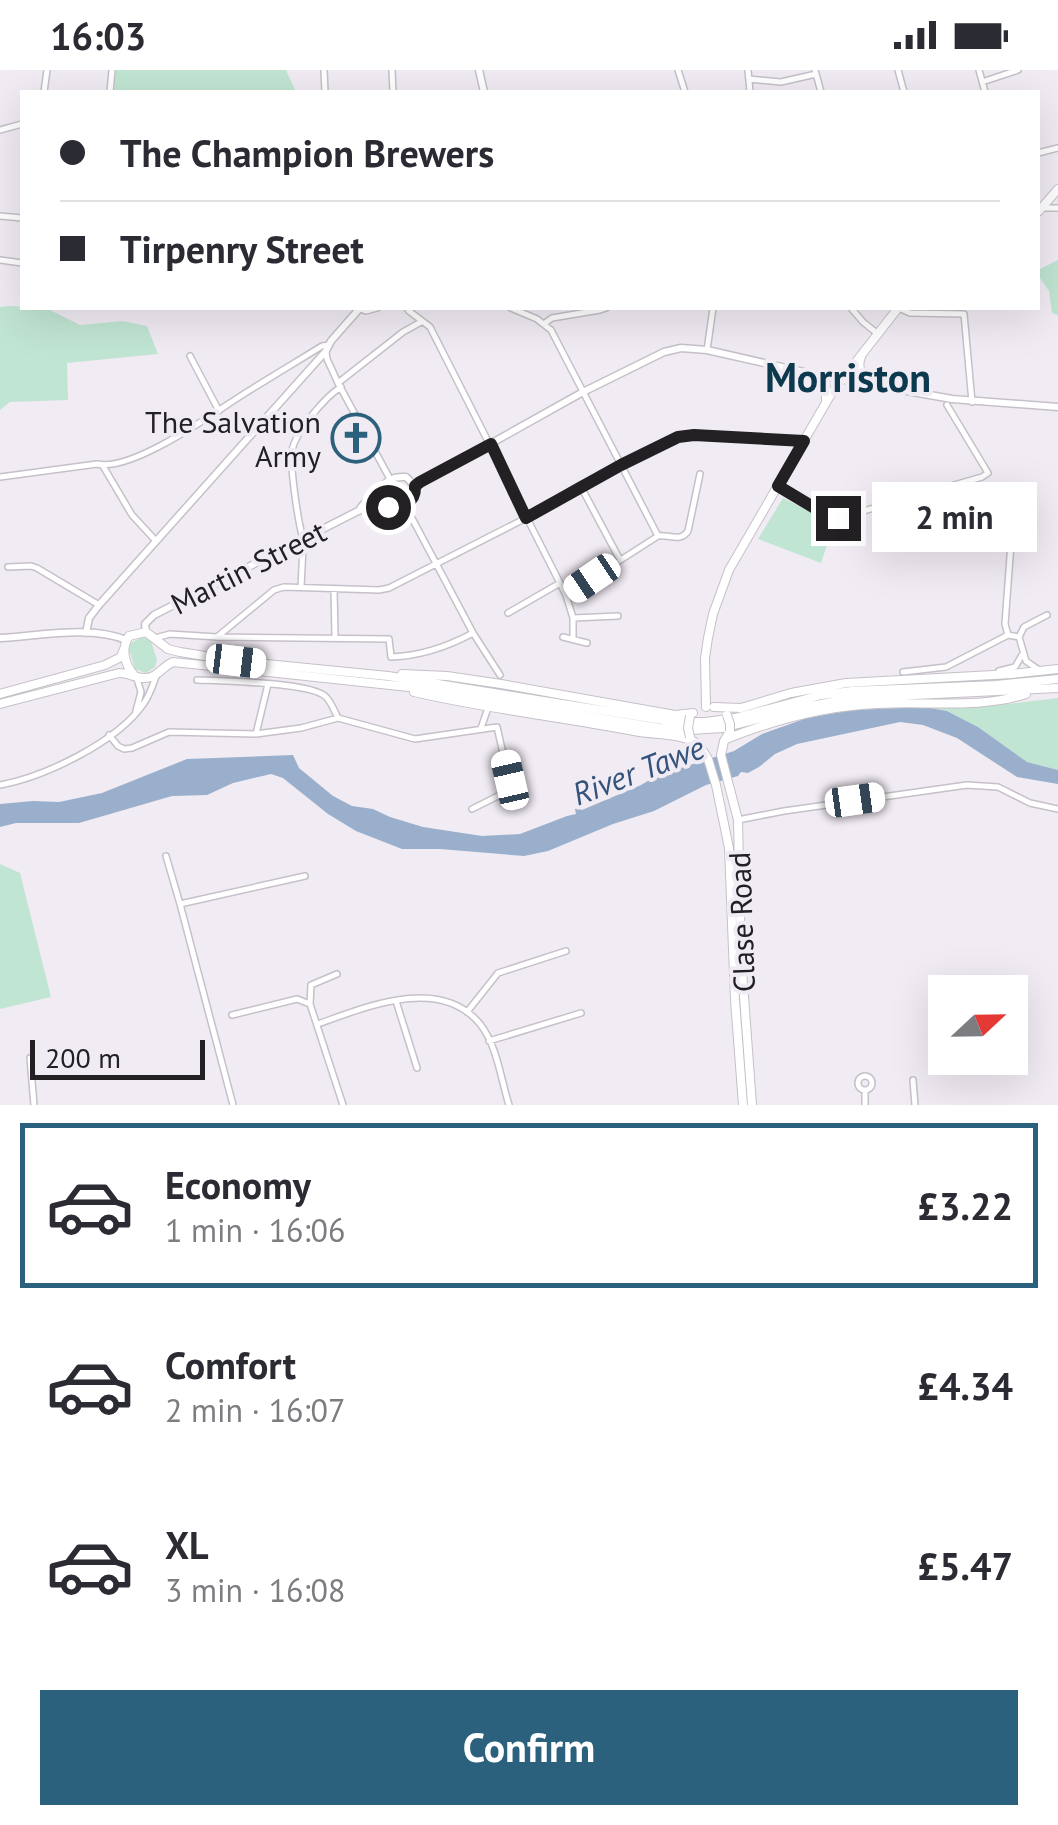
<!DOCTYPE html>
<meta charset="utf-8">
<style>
body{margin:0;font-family:"PT Sans",sans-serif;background:#f7f7f7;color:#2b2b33;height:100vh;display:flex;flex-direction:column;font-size:38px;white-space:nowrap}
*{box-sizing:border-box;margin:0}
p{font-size:32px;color:#7c7c81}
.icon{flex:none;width:55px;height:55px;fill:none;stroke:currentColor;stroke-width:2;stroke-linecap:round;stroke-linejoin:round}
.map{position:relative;height:1035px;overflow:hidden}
.sheet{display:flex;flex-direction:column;background:#fff;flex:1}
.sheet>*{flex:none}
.top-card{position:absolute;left:20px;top:20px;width:1020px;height:220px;border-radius:0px;box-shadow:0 10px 40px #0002;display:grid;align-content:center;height:220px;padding:0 40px;background:#fff}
.needle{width:65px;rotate:68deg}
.fabs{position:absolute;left:928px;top:905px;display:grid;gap:20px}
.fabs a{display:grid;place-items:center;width:100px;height:100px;border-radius:0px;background:#fff;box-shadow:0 10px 40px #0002;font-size:50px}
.scale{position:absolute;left:30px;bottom:25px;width:175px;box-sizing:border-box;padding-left:10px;border:5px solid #222023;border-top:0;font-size:28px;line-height:35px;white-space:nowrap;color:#222023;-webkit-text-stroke:8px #f1ebf3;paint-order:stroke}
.end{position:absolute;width:45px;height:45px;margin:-22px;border:12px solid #222023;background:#fff;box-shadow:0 0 0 5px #fff}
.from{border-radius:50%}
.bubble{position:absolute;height:70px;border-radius:0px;background:#fff;box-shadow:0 10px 40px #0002;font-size:32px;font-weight:700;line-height:70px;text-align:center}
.car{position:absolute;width:30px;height:60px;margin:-30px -15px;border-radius:12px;box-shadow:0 0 8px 2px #0007;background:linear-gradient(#fff 24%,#345 0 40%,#fff 0 76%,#345 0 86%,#fff 0)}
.top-card b{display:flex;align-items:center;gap:35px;height:95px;font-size:38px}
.top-card b+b{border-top:2px solid #e1e1e2}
.top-card i{width:25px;height:25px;background:#2b2b33}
ul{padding:18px 0 0;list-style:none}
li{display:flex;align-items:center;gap:30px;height:165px;margin:0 20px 15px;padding:0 20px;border:5px solid transparent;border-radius:0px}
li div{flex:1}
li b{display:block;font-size:38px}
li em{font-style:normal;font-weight:700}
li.selected{border-color:#2c617d}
li>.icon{width:90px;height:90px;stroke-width:1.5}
.cta{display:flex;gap:20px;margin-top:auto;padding:20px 40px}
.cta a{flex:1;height:115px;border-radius:0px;background:#2c617d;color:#fff;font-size:40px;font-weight:700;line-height:115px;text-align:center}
.status{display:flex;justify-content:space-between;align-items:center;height:70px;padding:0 50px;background:#fff;direction:ltr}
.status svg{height:28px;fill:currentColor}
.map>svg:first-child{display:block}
.green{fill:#c1e5d3}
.water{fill:#99afcb}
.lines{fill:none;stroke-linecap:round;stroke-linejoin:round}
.street-casing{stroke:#c6c1c8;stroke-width:8}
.secondary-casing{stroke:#c6c1c8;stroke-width:9}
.primary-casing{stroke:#c6c1c8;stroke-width:10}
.street{stroke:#fff;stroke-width:5}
.secondary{stroke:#fff;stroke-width:6}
.primary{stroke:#fff;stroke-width:8}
.primary-bridge-casing{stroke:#c6c1c8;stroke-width:10;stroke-linecap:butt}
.primary-bridge{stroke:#fff;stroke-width:8}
.route{stroke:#222023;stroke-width:12}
.labels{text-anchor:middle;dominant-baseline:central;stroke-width:8;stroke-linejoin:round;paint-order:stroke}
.poi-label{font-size:30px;fill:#222023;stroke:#f1ebf3;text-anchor:end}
.street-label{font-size:30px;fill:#222023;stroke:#f1ebf3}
.water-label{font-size:32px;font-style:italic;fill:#33537c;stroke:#f1ebf3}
.district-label{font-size:40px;font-weight:bold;fill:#0c394e;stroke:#f1ebf3}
</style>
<div class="status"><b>16:03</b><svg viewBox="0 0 49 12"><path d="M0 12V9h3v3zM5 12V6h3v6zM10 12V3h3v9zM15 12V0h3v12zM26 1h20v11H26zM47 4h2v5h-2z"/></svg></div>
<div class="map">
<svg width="1058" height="1035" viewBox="0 0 1058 1035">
<rect width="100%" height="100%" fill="#f1ebf3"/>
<path class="green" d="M116,0H286L296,22H114Z
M1058,190V245L1052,243L1049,221L1038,205V200Z
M10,236L46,238L80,255L123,251L147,256L158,284L67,293L68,330L10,332L0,340V237Z
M783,428L817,445L813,456L820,460L827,450L834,454L821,493L758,469Z
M142,567L151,571L157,590L155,597L146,603L135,599L129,579L131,573Z
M1058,628V700L1027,692L978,657L948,641L924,637L1007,634Z
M0,794L20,803L51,927L0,939Z"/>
<path class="water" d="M924,637L947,641L978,657L1027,692L1058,700V714L1017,707L957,668L923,655L900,652L797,674L775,684L759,697L748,703L741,702L738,706L706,715L654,741L613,754L548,781L524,786L440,779H402L356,761L328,744L283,708L271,704L233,713L207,725L172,726L79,753H16L0,757V734L33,731L59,732L102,723L187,689L293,685L299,698L333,726L352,736L373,739L390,747L423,757L482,766L520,764L567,746L576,744L575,739L578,738L582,740L641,715L658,705L734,681L762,664L807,648L852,640Z"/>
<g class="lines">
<g class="street-casing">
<path id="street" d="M324,0L325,22
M392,0L393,22
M678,0L685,22
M748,0L750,22
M815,0L821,22
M898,0L904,22
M979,0L985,22
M749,9L781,12L816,4
M982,12L1018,0
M44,22L47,0
M110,22L112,0
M0,60L22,54
M1038,83L1058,78
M1041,138H1058
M0,146L22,148
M0,190L22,193
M407,238L409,241L430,257L566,525L573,548V568
M511,238L537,249L551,260L658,466
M851,238L863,252L878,264
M899,238L910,243L964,244L972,332
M360,239L366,241L377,238
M545,253L552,248L600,240L606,238
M707,280L713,238
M326,283L327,289L338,313L390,409
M190,286L219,341
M338,313L403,262L421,252
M103,396L132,445L156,471
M0,407L97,394C130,402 207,348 236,329C264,311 293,294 322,276L329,275
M580,415L620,490
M778,416L828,446L839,448L982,407L988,403L947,335
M1014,433L1005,554L1008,565L1019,567
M405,435L473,563L500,605
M658,466C669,464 680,473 688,461L700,404
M303,469C298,451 290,399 292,381C295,362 325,327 341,317
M299,471L303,477L301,517
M8,497L31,496L37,498L99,535
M334,519L335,566
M566,525L658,466
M508,543L560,513
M573,548L618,546
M217,567L274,520L284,517L379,520L389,518L526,448L580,415L678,367L694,365L804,371
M563,567L587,573
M155,568L170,564L217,567L389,569L391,587C421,586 447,577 473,563
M1039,600L1026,591L1019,567L1024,557L1047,545
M999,601L1015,597L1022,585
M903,602L946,597L1008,565
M197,610C221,611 311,612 326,627C331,632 335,642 338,648
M136,641L141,622L137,609
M481,658L488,638
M256,664L268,614
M109,665L118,676L124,679L132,678L169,662L256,664L301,658L338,648L415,669L497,657L509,710L506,722L472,739
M0,715C44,707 118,672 144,633C150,625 153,614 157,604
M738,750L784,741L967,715L998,717L1030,733L1058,739
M166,786L180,834
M337,904L311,915L310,934L343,1035
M396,931L417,998
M467,942L498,903L566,881
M232,945L297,929L310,934
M318,954C366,937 440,905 480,954C497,975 501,1010 509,1035
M489,971L581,943
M30,988L34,1035
M858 1013a7 7 0 1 1 14 0a7 7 0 1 1-14 0Z
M913,1010L915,1035
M233,1035L180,834L305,806
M865,1035V1021"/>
</g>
<g class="secondary-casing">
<path id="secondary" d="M479,0L484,22
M415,416L583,322L664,282L681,278L707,280L817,305L952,329L1058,337
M360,439C365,430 372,429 378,421C387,411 391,406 406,407L415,416
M146,562L145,554L154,545L360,440C366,439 371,436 377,434C392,432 414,448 415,416
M86,563L89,548L99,535L326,281L331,271L360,238
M0,568C39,566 90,555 126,570"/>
</g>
<g class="primary-casing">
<path id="primary" d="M1038,142L1058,119
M861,287C856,299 863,307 872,315
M817,305L826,317V331
M402,604L447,606L501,614L675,645L693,643
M134,605C124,594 121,578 129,566L146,562L168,579L180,582L236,591L388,606L675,652H706L735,648L821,625L852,621L996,615L1058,609
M414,622C487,639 561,647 634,661C654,665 676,663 695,672
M0,624L105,595L121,587L124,579
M0,634L119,603C128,603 136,608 144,608C156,609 163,596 173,592L418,618L659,658L690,660L723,658L800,638L853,628L1058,618
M706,637L705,588L708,568L713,544L729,500L831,324L898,238
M714,637L741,638L791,623L846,613L1012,604L1058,599
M730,661L724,671L721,685L738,750L741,886L752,1035
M726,669C774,650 826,636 878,634C925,631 982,639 1026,624
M700,676L708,689L716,715L729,778L735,930L743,1035"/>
</g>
<use href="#street" class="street"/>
<use href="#secondary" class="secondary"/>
<use href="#primary" class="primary"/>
<g class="primary-bridge-casing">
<path id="primary-bridge" d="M727,645L730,654V661
M690,667L688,658L690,646"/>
</g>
<use href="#primary-bridge" class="primary-bridge"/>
</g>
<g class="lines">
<path class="route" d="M388,437C402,438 416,433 415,416L420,412L491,374L526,448L621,395L678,367L694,365L804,371L778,416L828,446L838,448"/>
</g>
<defs>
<g id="church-ring" transform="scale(2.5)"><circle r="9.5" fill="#f1ebf3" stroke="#2c617d" stroke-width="1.5"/><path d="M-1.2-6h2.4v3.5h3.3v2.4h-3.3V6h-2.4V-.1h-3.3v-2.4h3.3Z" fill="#2c617d"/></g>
</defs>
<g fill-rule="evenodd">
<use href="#church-ring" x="356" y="368"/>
</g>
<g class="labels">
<g class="poi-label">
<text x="321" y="351">The Salvation<tspan x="321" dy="34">Army</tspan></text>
</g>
<g class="street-label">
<text transform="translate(248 497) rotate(-27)">Martin Street</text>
<text transform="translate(741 852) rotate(-92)">Clase Road</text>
</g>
<g class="water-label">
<text transform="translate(638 700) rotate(-21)">River Tawe</text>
</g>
<g class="district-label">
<text x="848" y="307">Morriston</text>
</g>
</g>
</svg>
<div class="fabs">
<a><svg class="needle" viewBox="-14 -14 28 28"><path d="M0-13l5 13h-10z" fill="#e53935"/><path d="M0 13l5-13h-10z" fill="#7c7c81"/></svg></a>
</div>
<div class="scale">200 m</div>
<i class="end from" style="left:388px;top:437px"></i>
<i class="end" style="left:838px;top:448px"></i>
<div class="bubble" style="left:872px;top:412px;width:165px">2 min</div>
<i class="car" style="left:592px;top:508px;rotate:236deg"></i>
<i class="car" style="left:236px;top:591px;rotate:97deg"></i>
<i class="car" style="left:510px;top:710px;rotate:347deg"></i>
<i class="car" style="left:855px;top:730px;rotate:82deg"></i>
<div class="top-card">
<b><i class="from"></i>The Champion Brewers</b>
<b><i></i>Tirpenry Street</b>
</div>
</div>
<section class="sheet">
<ul>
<li class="selected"><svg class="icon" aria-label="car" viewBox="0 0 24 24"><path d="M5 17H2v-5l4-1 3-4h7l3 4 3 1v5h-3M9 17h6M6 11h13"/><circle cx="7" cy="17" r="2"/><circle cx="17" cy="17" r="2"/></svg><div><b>Economy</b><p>1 min · 16:06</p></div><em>£3.22</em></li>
<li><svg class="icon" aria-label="car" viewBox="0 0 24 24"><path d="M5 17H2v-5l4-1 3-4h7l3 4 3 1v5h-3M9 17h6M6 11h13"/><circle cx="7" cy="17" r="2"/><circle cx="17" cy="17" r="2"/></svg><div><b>Comfort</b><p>2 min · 16:07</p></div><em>£4.34</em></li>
<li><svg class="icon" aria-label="car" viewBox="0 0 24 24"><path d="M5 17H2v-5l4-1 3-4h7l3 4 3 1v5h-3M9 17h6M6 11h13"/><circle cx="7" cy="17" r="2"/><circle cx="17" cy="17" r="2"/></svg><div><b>XL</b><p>3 min · 16:08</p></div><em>£5.47</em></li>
</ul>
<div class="cta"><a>Confirm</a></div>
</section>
